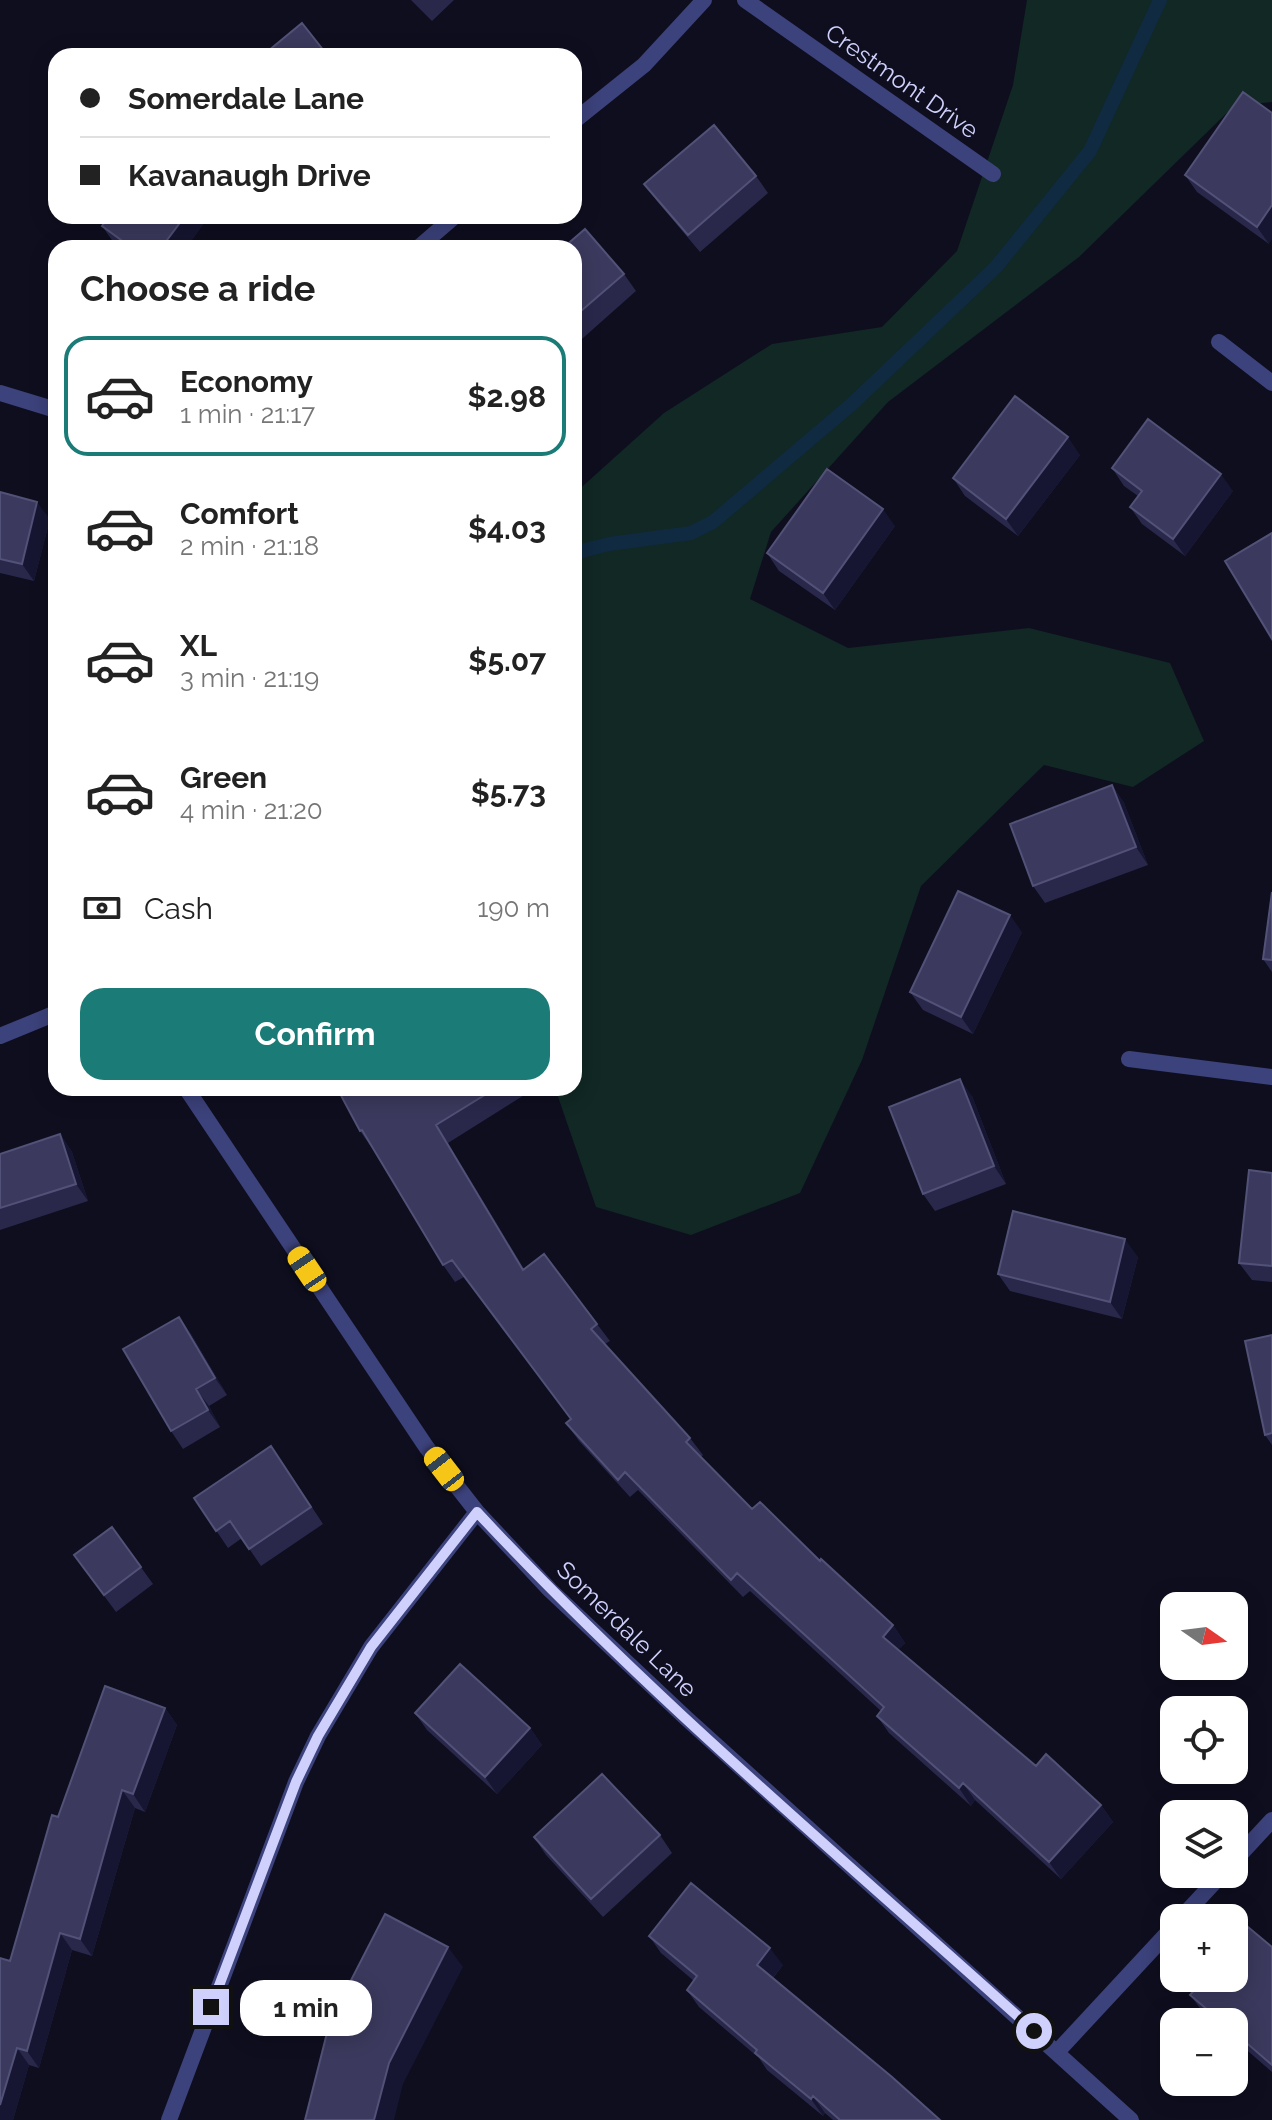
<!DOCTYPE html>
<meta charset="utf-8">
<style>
body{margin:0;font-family:Raleway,sans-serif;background:#f6f6f6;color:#222;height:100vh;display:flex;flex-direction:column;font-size:30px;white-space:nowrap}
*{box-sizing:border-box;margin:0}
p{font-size:26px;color:#767676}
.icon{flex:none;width:44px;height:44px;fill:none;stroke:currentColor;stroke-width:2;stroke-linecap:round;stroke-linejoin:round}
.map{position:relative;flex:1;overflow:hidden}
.panel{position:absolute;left:48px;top:240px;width:534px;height:856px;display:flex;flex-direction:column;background:#fff;border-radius:24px;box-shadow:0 4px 20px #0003}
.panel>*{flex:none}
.hud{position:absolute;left:48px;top:48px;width:534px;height:176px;border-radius:24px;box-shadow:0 4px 20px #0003;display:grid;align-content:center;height:176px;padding:0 32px;background:#fff}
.needle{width:52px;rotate:104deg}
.tools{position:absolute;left:1160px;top:1592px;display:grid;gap:16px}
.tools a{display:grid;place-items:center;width:88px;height:88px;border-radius:16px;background:#fff;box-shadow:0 4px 20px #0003;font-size:40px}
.end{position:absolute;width:36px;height:36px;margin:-18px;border:10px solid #cfd0fc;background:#111;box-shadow:0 0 0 4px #111}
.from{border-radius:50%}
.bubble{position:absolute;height:56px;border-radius:24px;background:#fff;box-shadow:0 4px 20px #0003;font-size:26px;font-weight:700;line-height:56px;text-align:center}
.car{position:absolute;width:24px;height:48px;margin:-24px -12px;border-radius:10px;box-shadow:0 0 6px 2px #0007;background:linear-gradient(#f5c518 24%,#345 0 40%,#f5c518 0 76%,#345 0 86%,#f5c518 0)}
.hud b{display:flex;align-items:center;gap:28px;height:76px;font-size:30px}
.hud b+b{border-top:2px solid #e0e0e0}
.hud i{width:20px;height:20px;background:#222}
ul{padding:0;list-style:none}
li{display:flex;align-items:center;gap:24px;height:120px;margin:0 16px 12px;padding:0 16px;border:4px solid transparent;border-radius:24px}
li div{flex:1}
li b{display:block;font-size:30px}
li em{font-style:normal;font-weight:700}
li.active{border-color:#1a7b77}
li>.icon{width:72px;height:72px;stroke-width:1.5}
h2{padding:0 32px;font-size:36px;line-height:96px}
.pay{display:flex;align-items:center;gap:20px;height:88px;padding:0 32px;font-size:30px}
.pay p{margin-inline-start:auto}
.action{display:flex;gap:16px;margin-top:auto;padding:16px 32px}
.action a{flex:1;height:92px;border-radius:24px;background:#1a7b77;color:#fff;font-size:32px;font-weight:700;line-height:92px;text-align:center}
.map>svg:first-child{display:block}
.green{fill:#112824}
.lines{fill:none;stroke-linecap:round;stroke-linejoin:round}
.stream{stroke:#102a41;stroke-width:14}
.street{stroke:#3c427b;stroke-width:16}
.wall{fill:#29284b}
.shaded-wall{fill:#171632}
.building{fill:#3b3a5e;stroke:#525177;stroke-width:2}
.route{stroke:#cfd0fc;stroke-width:10}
.labels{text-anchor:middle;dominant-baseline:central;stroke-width:6;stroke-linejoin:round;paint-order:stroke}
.street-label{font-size:24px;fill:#cfd0fc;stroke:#0e0e1f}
</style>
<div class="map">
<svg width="1272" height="2120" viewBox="0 0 1272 2120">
<rect width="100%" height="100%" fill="#0e0e1f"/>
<path class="green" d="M1027,0H1272V102L1234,106L1079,257L888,402L771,532L750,599L848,648L1029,628L1170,663L1204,741L1133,787L1044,765L921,886L862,1060L800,1193L691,1235L596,1207L555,1088H574V494L664,413L772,344L882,327L957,251L1013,85Z"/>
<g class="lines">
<path class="stream" d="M574,553L609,544L691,533L713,522L852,404L996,267L1090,151L1160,0"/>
<path class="street" d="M745,0L993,174
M574,121L644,65L704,0
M418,248L455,216
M1219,342L1272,383
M0,393L56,410
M0,1036L56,1013
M1129,1059L1272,1077
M186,1088L427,1448L477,1512L550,1590L686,1718L1131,2120
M1234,1861L1272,1820
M1181,1918L1222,1874
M1057,2052L1174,1926
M169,2120L296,1782L318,1736L371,1647L477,1512"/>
</g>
<path class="wall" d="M411,0H454L432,21Z
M1272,113L1269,244L1197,192L1185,175Z
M756,176L768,193L700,252L657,201L644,184Z
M209,216L186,248H120L114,243L102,226Z
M574,248L624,274L636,291L574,346Z
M1080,455L1018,536L965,496L953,478Z
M1112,468L1233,491L1185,556L1142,524L1130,507L1138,496L1124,486Z
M0,492L50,519L34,581L0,573Z
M895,526L835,610L779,571L767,553Z
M1112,785L1124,803L1148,865L1045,903L1033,886Z
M1272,892V972L1263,959Z
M1022,932L973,1034L923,1010L910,992Z
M337,1088H533L534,1089L448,1143L524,1269L597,1324L610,1341L605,1344L690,1438L703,1455L701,1457L752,1509L820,1561L893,1625L905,1643L898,1650L1036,1766L1101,1805L1113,1822L1061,1879L975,1800L971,1806L889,1733L877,1716L881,1711L750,1591L743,1597L638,1490L630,1497L579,1441L566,1423L571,1419L464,1277L455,1282L443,1265L373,1148H372L360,1131Z
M972,1096L1006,1184L935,1211L923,1194Z
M60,1134L72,1152L88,1201L0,1230V1154Z
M1272,1173V1282L1252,1280L1239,1263Z
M1138,1257L1122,1319L1010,1291L998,1274Z
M179,1317L191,1334L227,1395L209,1406L220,1427L183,1449L171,1431Z
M1272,1335V1445L1265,1435Z
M283,1463L323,1524L261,1566L242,1538L228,1548L194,1498Z
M112,1527L153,1584L116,1612L74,1555Z
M165,1708L177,1725L145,1812L135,1808L92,1956L72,1950L39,2068L29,2065L13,2120H0L10,1961Z
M415,1713L530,1728L542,1745L497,1794L427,1730Z
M660,1835L672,1853L603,1917L546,1855L534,1837Z
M649,1936L783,1965L773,1978L940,2120H833L825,2113L823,2116L767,2070L759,2058L699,2007L687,1990L694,1981L661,1953Z
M1272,1947V2072L1234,2039V2022H1214L1203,2012L1190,1995Z"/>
<path class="shaded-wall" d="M1272,205V239L1269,244L1257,227Z
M185,216H209L186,248H161Z
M1068,437L1080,455L1018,536L1006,519Z
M1221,474L1233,491L1185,556L1173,539Z
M37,502L50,519L34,581L22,564Z
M883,509L895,526L835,610L823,593Z
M1112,785L1124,803L1148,865L1136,847Z
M1010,915L1022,932L973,1034L961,1017Z
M960,1079L972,1096L1006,1184L994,1166Z
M436,1125L448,1143L535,1288L523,1270Z
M60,1134L72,1152L88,1201L76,1184Z
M1125,1239L1138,1257L1122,1319L1110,1302Z
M179,1317L191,1334L227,1395L215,1378Z
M196,1389L209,1406L220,1427L208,1410Z
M893,1625L905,1643L895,1654L883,1637Z
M165,1708L177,1725L145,1812L133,1794Z
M530,1728L542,1745L497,1794L485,1777Z
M963,1783L975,1800L971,1806L959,1788Z
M122,1790L135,1808L92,1956L80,1939Z
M1101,1805L1113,1822L1061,1879L1049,1862Z
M60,1933L72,1950L39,2068L27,2051Z
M448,1947L463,1967L403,2084L394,2120H374L389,2063Z
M770,1948L783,1965L769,1982L757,1965Z
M17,2048L29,2065L13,2120H0V2105Z
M813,2096L825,2113L823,2116L811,2099Z"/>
<path class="building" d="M302,23L328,56H262Z
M1243,92L1272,113V205L1257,227L1185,175Z
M714,125L756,176L688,235L644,184Z
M109,216H185L161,248H132L102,226Z
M585,229L624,274L574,317V248H563Z
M1015,396L1068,437L1006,519L953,478Z
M1148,419L1221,474L1173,539L1130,507L1142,491L1112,468Z
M827,469L883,509L823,593L767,553Z
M0,492L37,502L22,564L0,559Z
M1272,533V639L1225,561Z
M1112,785L1136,847L1033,886L1010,824Z
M958,891L1010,915L961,1017L910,992Z
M1272,892V960L1263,959Z
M960,1079L994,1166L923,1194L889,1107Z
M337,1088H413V1090L416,1088H496L436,1125L523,1270L544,1254L597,1324L591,1329L690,1438L686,1442L752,1509L760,1502L820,1561L821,1559L893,1625L883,1637L1036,1766L1046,1754L1101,1805L1049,1862L963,1783L959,1788L877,1716L884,1707L737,1573L731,1580L625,1472L618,1480L566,1423L571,1419L452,1260L443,1265L362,1130L360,1131Z
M60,1134L76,1184L0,1208V1154Z
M1249,1170L1272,1173V1266L1239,1263Z
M1013,1211L1125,1239L1110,1302L998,1274Z
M179,1317L215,1378L196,1389L208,1410L171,1431L123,1349Z
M1272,1335V1433L1265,1435L1245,1341Z
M271,1446L311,1507L249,1549L230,1521L216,1531L194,1498Z
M112,1527L141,1567L104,1595L74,1555Z
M460,1664L530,1728L485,1777L415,1713Z
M105,1686L165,1708L133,1794L122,1790L80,1939L60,1933L27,2051L17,2048L0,2105V1958L10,1961L52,1815L58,1817Z
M602,1774L660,1835L591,1899L534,1837Z
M691,1883L770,1948L757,1965L892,2077L940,2120H840L813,2096L811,2099L755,2053L757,2050L687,1990L697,1976L649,1936Z
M385,1914L448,1947L389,2063L374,2120H305L330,2021Z
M1248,1927L1272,1947V2065L1234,2032V2022H1222L1190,1995L1205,1978H1234V1943Z"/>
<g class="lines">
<path class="route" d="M211,2007L296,1782L318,1736L371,1647L477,1512C650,1698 846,1861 1034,2031"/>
</g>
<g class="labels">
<g class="street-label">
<text transform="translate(902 81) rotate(35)">Crestmont Drive</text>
<text transform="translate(627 1629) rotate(44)">Somerdale Lane</text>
</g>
</g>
</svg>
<div class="tools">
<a><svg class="needle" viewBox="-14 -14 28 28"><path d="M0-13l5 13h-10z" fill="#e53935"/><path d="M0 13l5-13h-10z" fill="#767676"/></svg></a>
<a><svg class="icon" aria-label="locate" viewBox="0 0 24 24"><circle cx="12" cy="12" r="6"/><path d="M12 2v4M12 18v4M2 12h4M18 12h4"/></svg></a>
<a><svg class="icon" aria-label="layers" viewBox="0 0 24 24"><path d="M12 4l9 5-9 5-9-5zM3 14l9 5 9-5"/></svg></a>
<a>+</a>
<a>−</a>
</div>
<i class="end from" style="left:1034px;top:2031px"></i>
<i class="end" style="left:211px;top:2007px"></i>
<div class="bubble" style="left:240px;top:1980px;width:132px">1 min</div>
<i class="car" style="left:307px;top:1269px;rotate:326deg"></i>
<i class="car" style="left:444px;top:1469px;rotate:322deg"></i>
<div class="hud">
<b><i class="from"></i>Somerdale Lane</b>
<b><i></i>Kavanaugh Drive</b>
</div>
<section class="panel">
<h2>Choose a ride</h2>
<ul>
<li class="active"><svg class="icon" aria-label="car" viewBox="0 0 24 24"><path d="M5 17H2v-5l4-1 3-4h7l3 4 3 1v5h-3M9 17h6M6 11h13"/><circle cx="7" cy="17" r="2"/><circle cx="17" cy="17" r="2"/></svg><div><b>Economy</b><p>1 min · 21:17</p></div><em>$2.98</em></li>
<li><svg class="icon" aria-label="car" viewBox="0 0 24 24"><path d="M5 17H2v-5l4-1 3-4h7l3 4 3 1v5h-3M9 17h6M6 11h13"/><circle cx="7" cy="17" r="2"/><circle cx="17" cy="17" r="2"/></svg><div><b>Comfort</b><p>2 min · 21:18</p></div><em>$4.03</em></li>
<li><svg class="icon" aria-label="car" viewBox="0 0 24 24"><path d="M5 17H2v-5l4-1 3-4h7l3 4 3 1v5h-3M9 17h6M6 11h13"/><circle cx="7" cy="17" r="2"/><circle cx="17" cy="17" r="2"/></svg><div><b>XL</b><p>3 min · 21:19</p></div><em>$5.07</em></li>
<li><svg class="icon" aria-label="car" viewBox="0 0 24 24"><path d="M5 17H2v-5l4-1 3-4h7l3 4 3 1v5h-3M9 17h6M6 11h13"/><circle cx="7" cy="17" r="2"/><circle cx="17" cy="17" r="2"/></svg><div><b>Green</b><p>4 min · 21:20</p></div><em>$5.73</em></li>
</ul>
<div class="pay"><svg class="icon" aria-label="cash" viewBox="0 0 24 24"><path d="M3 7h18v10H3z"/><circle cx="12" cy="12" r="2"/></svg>Cash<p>190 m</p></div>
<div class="action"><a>Confirm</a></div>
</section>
</div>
